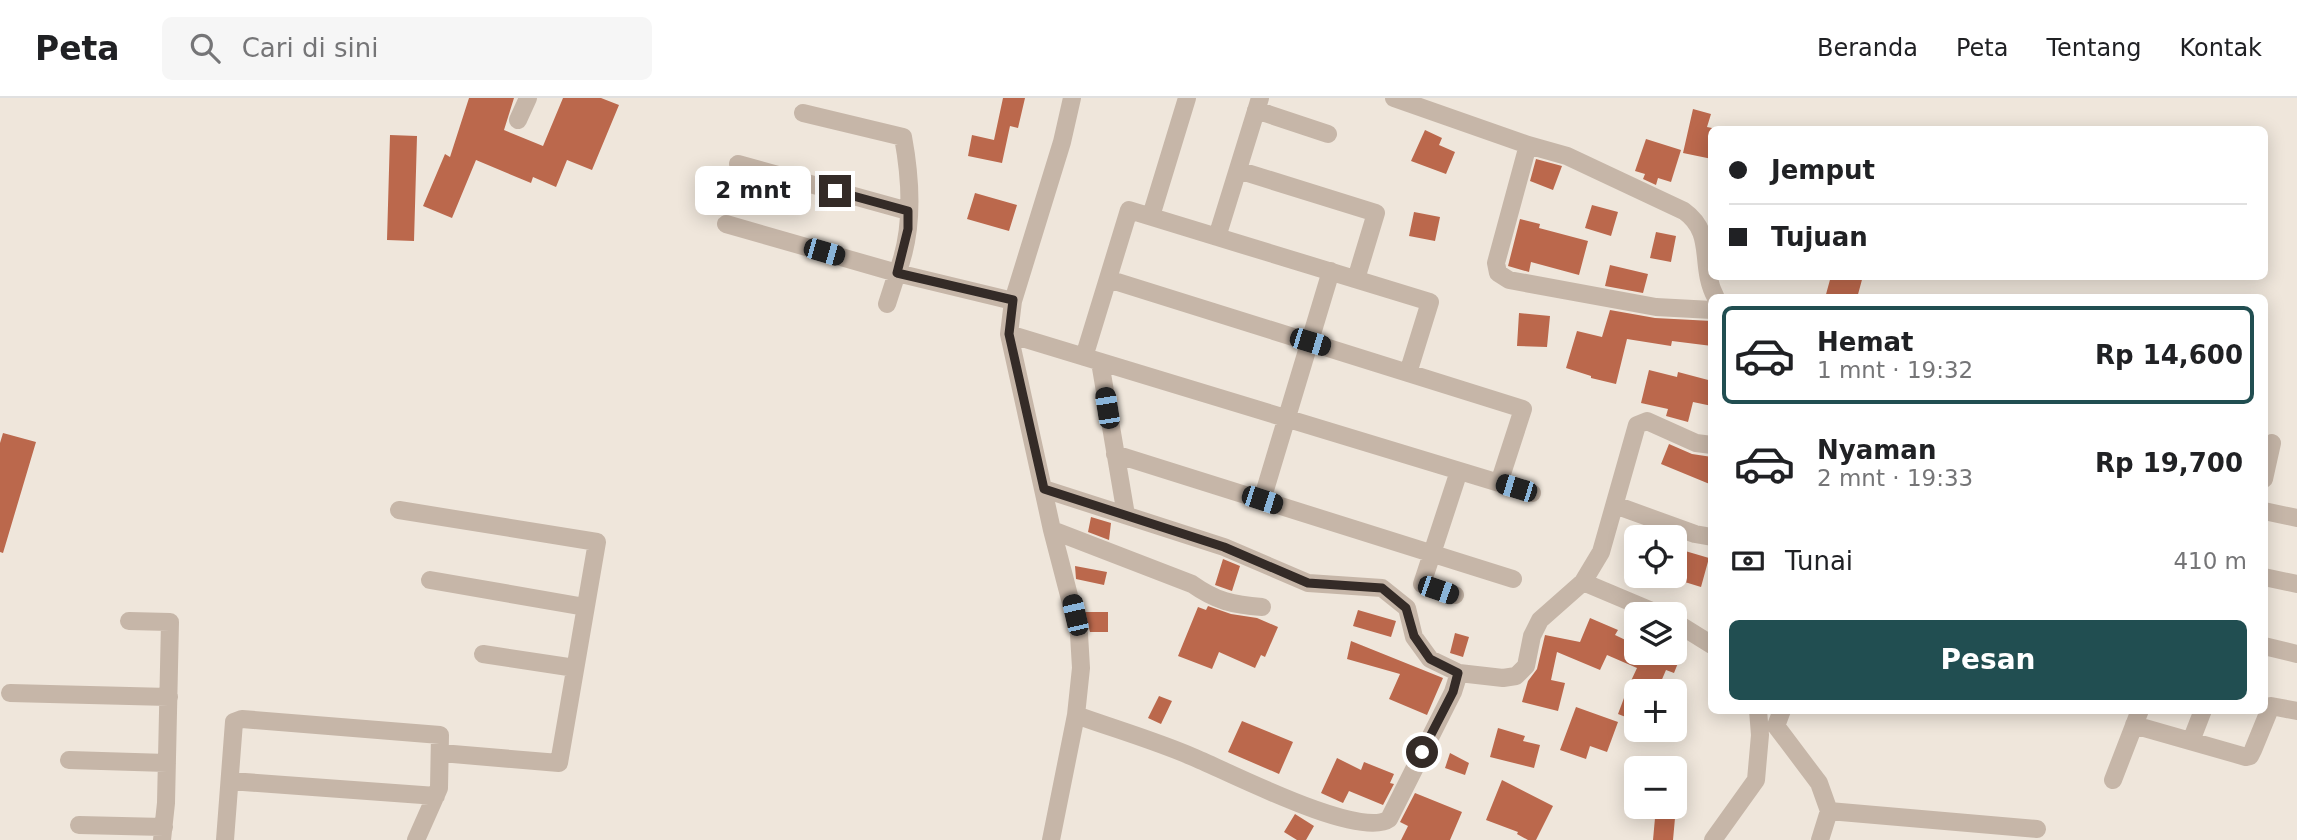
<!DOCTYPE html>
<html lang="id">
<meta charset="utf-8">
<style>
body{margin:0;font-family:"DejaVu Sans",sans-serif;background:#f6f6f6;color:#202124;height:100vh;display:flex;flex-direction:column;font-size:26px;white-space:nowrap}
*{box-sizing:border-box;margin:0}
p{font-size:23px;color:#757577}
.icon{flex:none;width:38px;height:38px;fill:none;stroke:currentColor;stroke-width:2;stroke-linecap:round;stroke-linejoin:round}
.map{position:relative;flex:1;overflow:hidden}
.sheet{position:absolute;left:1708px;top:196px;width:560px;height:420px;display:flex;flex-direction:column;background:#fff;border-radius:10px;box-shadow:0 4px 18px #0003}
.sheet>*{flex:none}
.hud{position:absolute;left:1708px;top:28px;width:560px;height:154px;border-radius:10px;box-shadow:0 4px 18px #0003;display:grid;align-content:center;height:154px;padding:0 21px;background:#fff}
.tools{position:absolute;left:1624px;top:427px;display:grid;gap:14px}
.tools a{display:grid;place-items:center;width:63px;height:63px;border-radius:10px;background:#fff;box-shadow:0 4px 18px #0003;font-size:35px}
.end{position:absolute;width:32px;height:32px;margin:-16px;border:9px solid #342b27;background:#fff;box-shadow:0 0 0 4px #fff}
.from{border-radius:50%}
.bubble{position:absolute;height:49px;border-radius:10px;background:#fff;box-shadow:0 4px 18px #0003;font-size:23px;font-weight:700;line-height:49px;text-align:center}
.car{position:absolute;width:21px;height:42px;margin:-21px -10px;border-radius:9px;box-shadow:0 0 5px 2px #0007;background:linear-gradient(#222 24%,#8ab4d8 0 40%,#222 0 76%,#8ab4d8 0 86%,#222 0)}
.hud b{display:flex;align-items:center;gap:24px;height:66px;font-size:26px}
.hud b+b{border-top:2px solid #e0e0e0}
.hud i{width:18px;height:18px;background:#202124}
ul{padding:12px 0 0;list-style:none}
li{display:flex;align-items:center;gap:21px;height:98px;margin:0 14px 10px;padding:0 7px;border:4px solid transparent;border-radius:10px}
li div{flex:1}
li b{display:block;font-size:26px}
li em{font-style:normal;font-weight:700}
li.selected{border-color:#214e51}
li>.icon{width:63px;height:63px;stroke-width:1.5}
.pay{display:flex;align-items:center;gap:18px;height:77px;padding:0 21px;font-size:26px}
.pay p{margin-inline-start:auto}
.action{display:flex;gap:14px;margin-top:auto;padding:14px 21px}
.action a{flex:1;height:80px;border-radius:10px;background:#214e51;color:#fff;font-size:28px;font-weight:700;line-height:80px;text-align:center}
header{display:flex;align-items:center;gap:42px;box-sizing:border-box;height:98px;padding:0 35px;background:#fff;border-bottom:2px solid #e0e0e0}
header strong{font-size:33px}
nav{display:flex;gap:38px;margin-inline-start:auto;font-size:24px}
.search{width:490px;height:63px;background:#f6f6f6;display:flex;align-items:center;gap:18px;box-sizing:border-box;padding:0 24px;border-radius:10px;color:#757577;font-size:26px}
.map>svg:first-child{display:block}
.building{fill:#bb684c}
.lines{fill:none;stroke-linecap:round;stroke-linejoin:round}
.minor{stroke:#c6b6a8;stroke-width:18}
.route{stroke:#342b27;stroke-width:9}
</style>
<header>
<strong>Peta</strong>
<div class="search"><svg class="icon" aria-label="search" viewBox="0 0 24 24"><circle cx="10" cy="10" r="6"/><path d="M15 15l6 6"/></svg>Cari di sini</div>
<nav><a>Beranda</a><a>Peta</a><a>Tentang</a><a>Kontak</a></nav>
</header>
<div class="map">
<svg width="2297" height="742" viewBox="0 0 2297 742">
<rect width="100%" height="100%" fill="#efe6db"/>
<path class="building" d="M469,0H514L504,32L543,48L563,0H601L619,7L592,72L567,62L556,89L533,79L531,85L476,62L452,120L423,108L445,56L450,59Z
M1003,0H1025L1018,30L1010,28L1002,65L968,58L972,37L994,42Z
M1693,11L1711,16L1707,29L1712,30V61L1683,55Z
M1425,32L1442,40L1439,47L1455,54L1446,76L1411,63Z
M390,37L417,38L414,143L387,142Z
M1646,41L1681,52L1671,84L1658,80L1656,87L1643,81L1645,76L1635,73Z
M1536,61L1562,68L1553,92L1530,83Z
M975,95L1017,107L1009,133L967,121Z
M1592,107L1618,114L1611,138L1585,130Z
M1414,114L1440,119L1435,143L1409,138Z
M1520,121L1540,126L1539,130L1588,143L1579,177L1531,164L1529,174L1508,168Z
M1656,134L1676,138L1671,164L1650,160Z
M1610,167L1648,176L1643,195L1605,188Z
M1831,178H1863L1857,200H1825Z
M1610,212L1655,220L1712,223V248L1672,243L1671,248L1627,241L1616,286L1591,280V278L1566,270L1577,233L1602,239Z
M1519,215L1550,218L1547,249L1517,248Z
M1649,272L1677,279L1678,274L1712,283V308L1693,304L1688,324L1666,318L1668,311L1641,305Z
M3,335L36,344L3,455L0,454V345Z
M1669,346L1692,356L1712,359V387L1661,366Z
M1091,419L1111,425L1109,442L1088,434Z
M1675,450L1709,460L1701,489L1675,481Z
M1223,461L1240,468L1232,493L1215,487Z
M1075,468L1107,474L1104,487L1076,481Z
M1208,508L1231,516L1257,520L1278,529L1265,559L1261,557L1255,570L1219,554L1212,571L1178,558L1198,509L1206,512Z
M1358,512L1396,523L1391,539L1353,528Z
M1085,514H1108V534H1090Z
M1590,520L1618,532L1615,537L1636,547V555H1682L1674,575L1666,572L1657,593H1648L1630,585L1637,570L1607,557L1600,572L1557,554L1551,582L1565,585L1558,613L1522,604L1528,583L1537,571L1545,537L1580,544Z
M1455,535L1469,539L1463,559L1450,555Z
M1351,543L1443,580L1427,617L1389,601L1400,576L1347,561Z
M1159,598L1172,603L1161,626L1148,620Z
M1624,600L1636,603V623L1618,616Z
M1576,609L1618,624L1607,654L1590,648L1586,661L1560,652Z
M1242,623L1293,644L1279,676L1228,654Z
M1498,630L1525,638L1523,643L1540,647L1534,670L1490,659Z
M1450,655L1469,665L1465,677L1445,670Z
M1337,660L1361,672L1364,664L1394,676L1390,685L1394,686L1383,707L1349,693L1343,705L1321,695Z
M1502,682L1553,708L1536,742H1528L1517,736L1518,734L1486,722Z
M1415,695L1462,714L1450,742H1401L1408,728L1400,724Z
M1656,709H1676L1673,742H1653Z
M1295,716L1314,728L1306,742H1297L1284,734Z"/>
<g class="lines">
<path class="minor" d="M1394,0L1528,47L1567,58L1684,113C1716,136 1698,167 1716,200
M1256,12L1328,36
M803,15L903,39C911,82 914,133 897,175L1013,203
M518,22L528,0
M1528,47L1496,165L1498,175L1509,182L1656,209L1712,212
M738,66L908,113
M1238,72L1376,115L1356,181
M1151,118L1187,0
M726,126L897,175L887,206
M1217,139L1260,0
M1108,181L1523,311L1499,385
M1009,236L1532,395
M1084,259L1129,112L1430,204L1408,275
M1100,264L1126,417
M1115,356L1513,481
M2264,381L2272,345
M1044,391L1224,449L1308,485L1382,490L1407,510L1414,539L1430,561L1459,575L1503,580L1516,578L1526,568L1532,538L1540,522L1583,484L1601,454L1637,327L1647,323L1696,345L1712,347
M1262,402L1331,173
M1615,407L1695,436L1712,439
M399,412L597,444L559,665L441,655
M2264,413L2297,420
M1052,432L1192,486C1216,503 1233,507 1262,509
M2264,479L2297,486
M430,482L585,509
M1583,484L1659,516
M1455,497L1422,486L1459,373
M129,523L170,524L166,705L162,742
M1675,524L1712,547
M2264,548L2297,556
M483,556L575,570
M10,595L169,599
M1782,612L1776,628L1819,685L1829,713L1820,742
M1076,617C1115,631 1156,643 1193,659C1227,673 1360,742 1389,721L1453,594L1459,575
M2134,627L2246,659L2250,658L2253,652L2271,608L2297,613
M2191,643L2203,612
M69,662L167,665
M2113,682L2140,612
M230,683L436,698
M1829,713L2037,731
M79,727L164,729
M225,742L234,624L242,621L440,637L439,690L416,742
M1051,742L1076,617L1081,570L1079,536L1052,432L1009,236L1013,203L1062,44L1072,0
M1713,742L1756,682L1760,637L1758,612"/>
</g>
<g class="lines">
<path class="route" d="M835,93L908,113V131L897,175L1013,202L1009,236L1044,391L1224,449L1308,485L1382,490L1406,510L1414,538L1430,561L1458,575L1453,594L1422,654"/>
</g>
</svg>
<div class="tools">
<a><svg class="icon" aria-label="locate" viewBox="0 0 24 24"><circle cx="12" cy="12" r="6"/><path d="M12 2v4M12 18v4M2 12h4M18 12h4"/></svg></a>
<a><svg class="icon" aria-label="layers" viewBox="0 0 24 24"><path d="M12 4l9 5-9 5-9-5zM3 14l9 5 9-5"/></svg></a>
<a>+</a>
<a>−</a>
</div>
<i class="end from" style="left:1422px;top:654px"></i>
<i class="end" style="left:835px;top:93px"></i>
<div class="bubble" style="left:695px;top:68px;width:116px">2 mnt</div>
<i class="car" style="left:824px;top:154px;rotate:106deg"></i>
<i class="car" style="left:1310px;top:244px;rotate:107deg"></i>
<i class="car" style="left:1107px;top:310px;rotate:351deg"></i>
<i class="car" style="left:1516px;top:390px;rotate:287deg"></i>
<i class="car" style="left:1262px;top:402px;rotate:108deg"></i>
<i class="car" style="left:1438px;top:492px;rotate:109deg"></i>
<i class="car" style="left:1075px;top:517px;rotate:347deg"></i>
<div class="hud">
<b><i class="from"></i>Jemput</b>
<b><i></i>Tujuan</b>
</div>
<section class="sheet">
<ul>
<li class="selected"><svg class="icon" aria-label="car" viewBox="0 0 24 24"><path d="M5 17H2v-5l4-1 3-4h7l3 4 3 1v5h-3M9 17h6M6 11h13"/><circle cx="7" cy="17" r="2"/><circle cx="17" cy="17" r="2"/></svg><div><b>Hemat</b><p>1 mnt · 19:32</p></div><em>Rp 14,600</em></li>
<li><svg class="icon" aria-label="car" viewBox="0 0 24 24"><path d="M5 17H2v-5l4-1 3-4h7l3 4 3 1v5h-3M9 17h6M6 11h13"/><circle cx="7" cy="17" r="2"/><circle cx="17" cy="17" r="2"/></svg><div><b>Nyaman</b><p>2 mnt · 19:33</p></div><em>Rp 19,700</em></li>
</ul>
<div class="pay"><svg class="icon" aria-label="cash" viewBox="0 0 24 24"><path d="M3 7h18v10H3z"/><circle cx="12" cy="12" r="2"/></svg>Tunai<p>410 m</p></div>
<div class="action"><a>Pesan</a></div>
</section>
</div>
